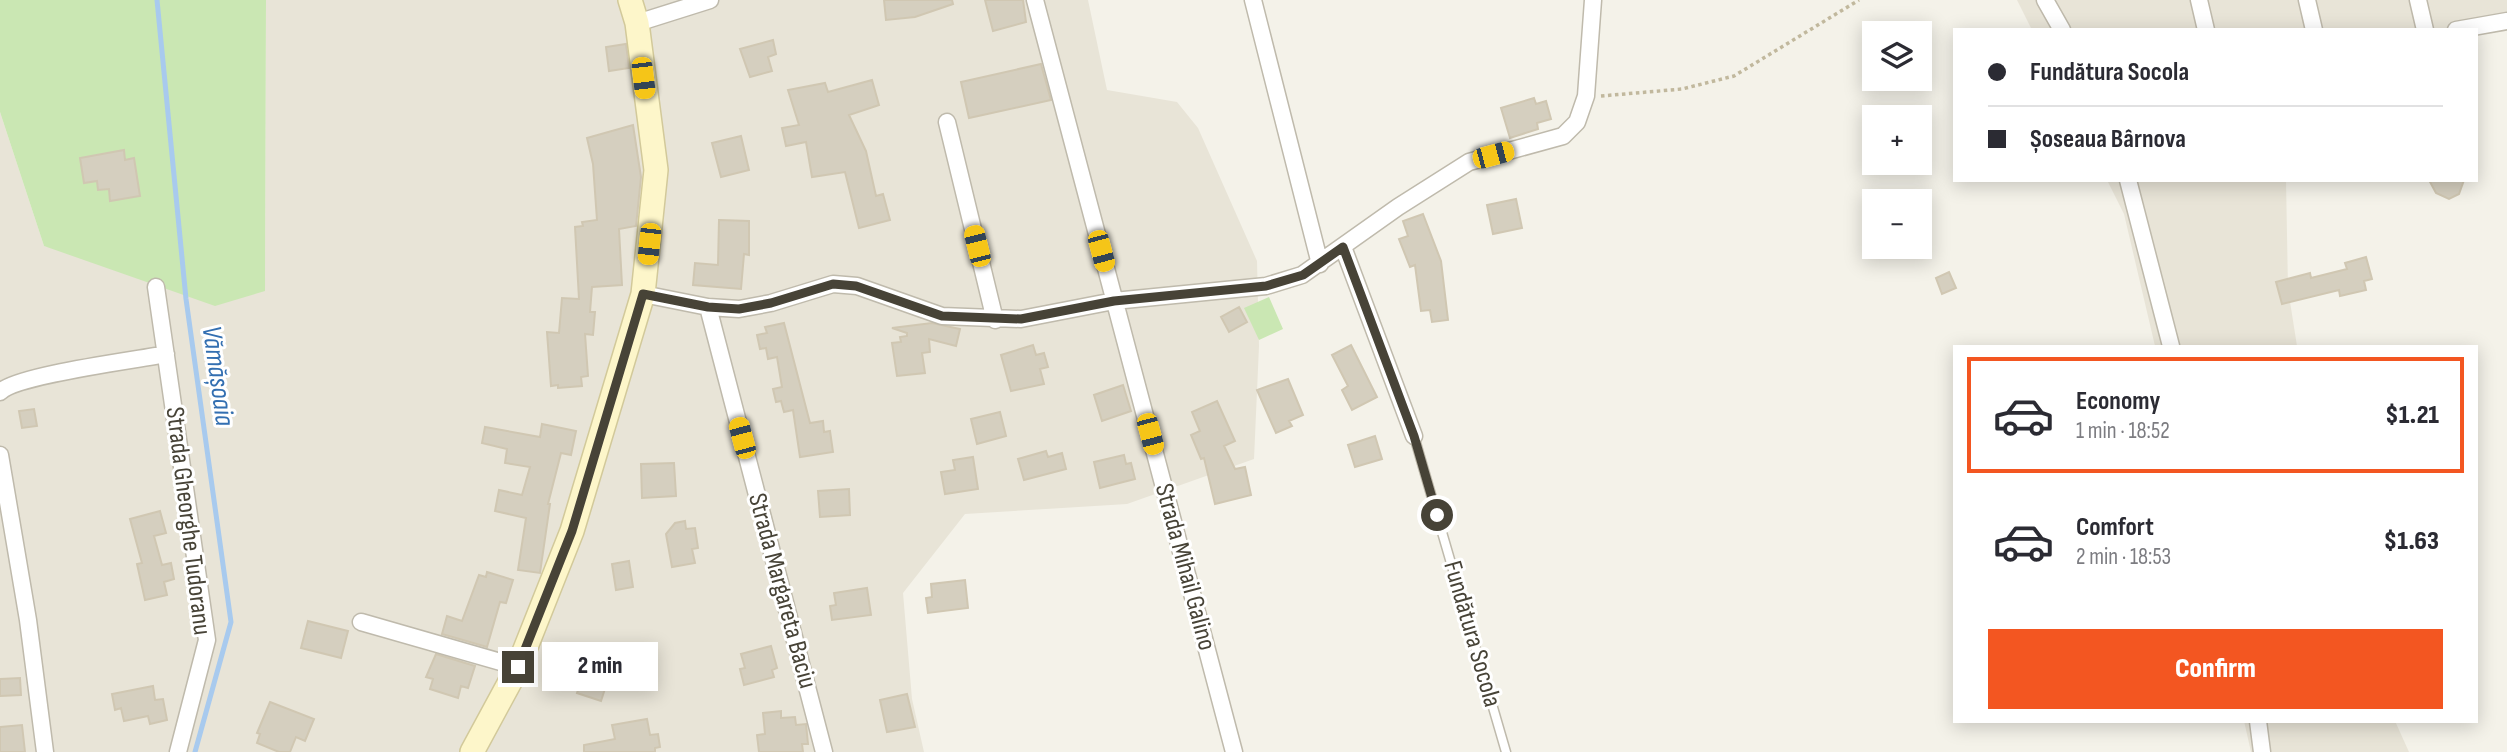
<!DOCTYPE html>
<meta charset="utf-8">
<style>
body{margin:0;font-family:"Sofia Sans Condensed",sans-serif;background:#f2f2f3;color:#2b2b33;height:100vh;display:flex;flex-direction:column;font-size:26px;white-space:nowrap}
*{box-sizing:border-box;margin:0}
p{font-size:23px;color:#7c7c81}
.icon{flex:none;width:38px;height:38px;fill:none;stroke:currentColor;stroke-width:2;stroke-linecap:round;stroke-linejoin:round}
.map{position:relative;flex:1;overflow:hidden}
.panel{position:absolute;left:1953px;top:345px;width:525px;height:378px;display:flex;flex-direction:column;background:#fff;border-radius:0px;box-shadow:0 4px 18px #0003}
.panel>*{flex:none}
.top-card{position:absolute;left:1953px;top:28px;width:525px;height:154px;border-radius:0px;box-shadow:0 4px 18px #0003;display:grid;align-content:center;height:154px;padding:0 35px;background:#fff}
.controls{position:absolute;left:1862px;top:21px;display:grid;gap:14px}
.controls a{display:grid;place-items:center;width:70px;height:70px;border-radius:0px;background:#fff;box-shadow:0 4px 18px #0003;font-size:35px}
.end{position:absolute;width:32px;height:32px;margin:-16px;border:9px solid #474337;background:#fff;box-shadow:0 0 0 4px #fff}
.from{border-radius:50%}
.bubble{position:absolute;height:49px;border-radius:0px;background:#fff;box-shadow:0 4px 18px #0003;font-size:23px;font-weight:800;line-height:49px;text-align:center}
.car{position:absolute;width:21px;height:42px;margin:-21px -10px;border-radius:9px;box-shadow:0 0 5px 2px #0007;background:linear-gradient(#f5c518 24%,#345 0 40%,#f5c518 0 76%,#345 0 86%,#f5c518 0)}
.top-card b{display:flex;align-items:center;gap:24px;height:66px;font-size:26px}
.top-card b+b{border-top:2px solid #e1e1e2}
.top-card i{width:18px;height:18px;background:#2b2b33}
ul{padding:12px 0 0;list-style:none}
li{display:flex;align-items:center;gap:21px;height:116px;margin:0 14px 10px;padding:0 21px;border:4px solid transparent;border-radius:0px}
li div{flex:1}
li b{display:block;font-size:26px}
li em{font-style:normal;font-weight:800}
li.active{border-color:#f35621}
li>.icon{width:63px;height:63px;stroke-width:1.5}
.primary-button{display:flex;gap:14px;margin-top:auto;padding:14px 35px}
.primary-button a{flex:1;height:80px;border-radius:0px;background:#f35621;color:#fff;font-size:28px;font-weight:800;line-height:80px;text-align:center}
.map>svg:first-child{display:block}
.residential{fill:#e8e4d7}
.green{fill:#cae7b3}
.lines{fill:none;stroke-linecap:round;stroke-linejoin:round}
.stream{stroke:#a8caee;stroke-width:5}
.building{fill:#d5cfbf;stroke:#d0c7b2;stroke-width:2}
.service-casing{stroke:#bfbaac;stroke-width:11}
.minor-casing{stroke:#bfbaac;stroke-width:19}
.secondary-casing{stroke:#d2c99a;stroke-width:26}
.path{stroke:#c1b89d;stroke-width:3.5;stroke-dasharray:3.5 3.5;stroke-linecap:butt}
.service{stroke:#fff;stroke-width:8}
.minor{stroke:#fff;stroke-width:16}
.secondary{stroke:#fdf6ca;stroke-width:23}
.route{stroke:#474337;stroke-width:9}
.labels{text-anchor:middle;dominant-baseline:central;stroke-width:6;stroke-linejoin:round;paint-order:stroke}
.street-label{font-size:26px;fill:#474337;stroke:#fff}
.water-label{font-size:28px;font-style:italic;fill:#336fb1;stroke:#fff}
</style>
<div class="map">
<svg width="2507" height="752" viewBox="0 0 2507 752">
<rect width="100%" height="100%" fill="#f4f2e9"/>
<path class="residential" d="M266,0H1088L1107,90L1177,102L1198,128L1257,261L1259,346L1254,459L1127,504L965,514L903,593L912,699L924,752H0V112L44,246L265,290Z
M2017,0H2507V26L2476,30H2032Z
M2107,180H2286L2288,289L2297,346H2155L2124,214Z
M2244,721H2395L2409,752H2251Z"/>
<path class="green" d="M0,0H266L265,291L215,306L44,246L0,112Z
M1269,297L1283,329L1259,340L1244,308Z"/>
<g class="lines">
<path class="stream" d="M157,0L186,299L231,622L195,752"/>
</g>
<path class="building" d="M884,0H952L953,4L915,17L886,20Z
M985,0H1023L1026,22L993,31Z
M773,40L776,54L768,57L772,71L750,77L740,49Z
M626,44L629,68L609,71L606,47Z
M1041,64L1051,100L969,118L961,82Z
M872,80L879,105L849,115L866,151L876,196L883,194L890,220L859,228L845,172L812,177L806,142L786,146L782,128L799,125L788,90L825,83L828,92Z
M1534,98L1536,104L1546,101L1551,119L1537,123L1538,129L1510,138L1501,108Z
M633,125L641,177L636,226L619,229L622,285L592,287L590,312H595L593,335L585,334L588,376L581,377L582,386L558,388V385L551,386L547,332L559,333L562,298L579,299L575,227L583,226L582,222L597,220L593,164L587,138Z
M741,136L749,170L721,177L712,143Z
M124,150L125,160L134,158L140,196L110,201L109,189L98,190L97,181L84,183L80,158Z
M2429,180H2464L2459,194L2449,199L2436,193Z
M1516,199L1522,228L1493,234L1487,205Z
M1423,214L1441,261L1448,320L1432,322L1430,310L1421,311L1415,265L1410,267L1399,239L1408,236L1403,221Z
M719,220L749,221V255L744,254L741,289L693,285L695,263L718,265Z
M2366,257L2372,279L2364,281L2366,290L2340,296L2339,290L2282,304L2276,282L2310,273L2311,278L2347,269L2345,263Z
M1949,272L1956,288L1942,294L1936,278Z
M1239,307L1247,322L1229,332L1221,317Z
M784,323L810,423L823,421L824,432L830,431L833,452L800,457L793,410L784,412L781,401L776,402L773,389L782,387L777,357L768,359L766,348L760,349L757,335L767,333L765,327Z
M932,323L960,329L956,346L929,339L930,352L922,353L925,373L897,376L892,343L901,342L900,337L907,336V333L892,328Z
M1033,345L1036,355L1044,353L1048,367L1040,369L1044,384L1011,391L1001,355Z
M1351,345L1377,397L1352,410L1342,390L1348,386L1332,355Z
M1288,379L1303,415L1289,421L1292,426L1276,433L1257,390Z
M1123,385L1131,411L1102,421L1094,395Z
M1217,401L1235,441L1224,446L1235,469L1245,467L1251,495L1215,504L1204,458L1201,459L1191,435L1200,431L1192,412Z
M34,409L37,426L22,428L19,411Z
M1000,412L1006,436L977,444L971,419Z
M542,424L576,431L571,455L561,453L548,504H550L540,573L518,570L526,518L495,511L499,490L522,495L530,467L505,463L507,449L482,443L485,427L540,437Z
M1375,436L1382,459L1355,467L1348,445Z
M1046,451L1048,457L1062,453L1066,469L1024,480L1018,459Z
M1124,455L1126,464L1131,463L1135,479L1100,488L1094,462Z
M973,457L978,489L945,494L941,472L955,470L953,460Z
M674,463L676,496L642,498L641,464Z
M849,489L850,515L820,517L818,491Z
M160,511L166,533L154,536L162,565L171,563L174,579L164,582L167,595L145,600L137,564L142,563L130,519Z
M685,521L686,529L695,528L698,548L692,549L695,563L672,567L666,534L675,523Z
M629,561L633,587L616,590L612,564Z
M487,572L513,580L506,603L500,602L487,647L442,634L447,616L462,621L479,575L486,577Z
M965,580L968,608L928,613L926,598L932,597L931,584Z
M867,588L871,615L832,620L830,606L836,605L834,593Z
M308,621L348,631L341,658L301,648Z
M771,646L777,668L772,670L774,677L744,685L740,669L745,668L741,654Z
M436,654L475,666L468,688L461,686L458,698L430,689L433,679L426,677Z
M587,663L611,670L601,701L577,693Z
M20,678L21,695L0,696V679Z
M153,686L155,700L163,699L167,720L150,724L148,716L124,721L121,708L115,710L112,694Z
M907,694L915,727L887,732L880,700Z
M270,702L314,719L305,741L296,737L290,752H279L257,743L260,734L257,733Z
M781,711V718L795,717L796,725L806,724L808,744H802L803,752H759L757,735L765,734L763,713Z
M647,719L650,735L658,734L660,747L655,748V752H584V745L615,739L612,725Z
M22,725L25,752H0V727Z"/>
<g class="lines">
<g class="service-casing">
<path id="service" d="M1414,436L1506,752"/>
</g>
<g class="minor-casing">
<path id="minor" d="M1035,0L1234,752
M1253,0L1320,264
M2045,0L2062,30
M2199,0L2206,30
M2307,0L2314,30
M2418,0L2425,30
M637,23L710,0
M2456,30L2507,21
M947,122L995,320
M2128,180L2171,346
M1343,247L1414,436
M156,287L207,640L178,752
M643,294L708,307L739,309L771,303L833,284L857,286L942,316L1021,319L1114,301L1266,286L1302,275L1398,207L1469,162L1563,136L1577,122L1586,96L1593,0
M708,307L824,752
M0,392C16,375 137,360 166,354
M0,455L28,620L45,752
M361,622L518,667
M2258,721L2262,752"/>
</g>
<g class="secondary-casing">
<path id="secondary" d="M472,752L518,667L572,531L643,294L656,170L637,23L630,0"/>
</g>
<path class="path" d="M1601,96L1682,89L1734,76L1859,0"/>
<use href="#service" class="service"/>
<use href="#minor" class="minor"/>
<use href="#secondary" class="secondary"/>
</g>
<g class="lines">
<path class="route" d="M518,667L572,531L643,294L708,307L739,309L771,303L833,284L856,286L942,316L1021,319L1114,301L1266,286L1303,275L1343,247L1414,436L1437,515"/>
</g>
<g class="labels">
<g class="street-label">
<text transform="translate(188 521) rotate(83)">Strada Gheorghe Tudoranu</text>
<text transform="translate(1185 567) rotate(75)">Strada Mihail Galino</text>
<text transform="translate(782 591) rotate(75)">Strada Margareta Baciu</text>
<text transform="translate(1472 634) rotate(74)">Fundătura Socola</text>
</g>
<g class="water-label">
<text transform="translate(218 376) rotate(82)">Vămășoaia</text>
</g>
</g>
</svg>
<div class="controls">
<a><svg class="icon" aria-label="layers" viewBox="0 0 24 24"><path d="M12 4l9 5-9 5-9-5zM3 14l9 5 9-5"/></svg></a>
<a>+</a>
<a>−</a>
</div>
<i class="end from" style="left:1437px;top:515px"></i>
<i class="end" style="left:518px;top:667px"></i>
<div class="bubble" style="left:542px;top:642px;width:116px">2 min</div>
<i class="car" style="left:643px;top:78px;rotate:173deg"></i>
<i class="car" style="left:1493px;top:155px;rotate:75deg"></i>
<i class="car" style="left:649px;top:244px;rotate:186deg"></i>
<i class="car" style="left:977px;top:246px;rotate:346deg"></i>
<i class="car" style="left:1101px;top:251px;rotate:165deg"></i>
<i class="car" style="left:1150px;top:434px;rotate:165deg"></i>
<i class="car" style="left:742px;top:438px;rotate:345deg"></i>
<div class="top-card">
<b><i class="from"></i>Fundătura Socola</b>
<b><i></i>Șoseaua Bârnova</b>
</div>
<section class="panel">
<ul>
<li class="active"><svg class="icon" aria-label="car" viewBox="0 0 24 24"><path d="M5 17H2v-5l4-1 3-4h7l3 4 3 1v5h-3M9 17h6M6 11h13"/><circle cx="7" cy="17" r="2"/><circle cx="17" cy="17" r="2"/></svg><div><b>Economy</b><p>1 min · 18:52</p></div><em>$1.21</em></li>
<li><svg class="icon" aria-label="car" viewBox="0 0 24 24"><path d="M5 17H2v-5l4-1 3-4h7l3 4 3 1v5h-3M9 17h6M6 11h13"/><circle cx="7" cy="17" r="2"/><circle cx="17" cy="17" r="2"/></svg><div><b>Comfort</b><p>2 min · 18:53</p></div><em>$1.63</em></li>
</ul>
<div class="primary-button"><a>Confirm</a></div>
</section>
</div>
